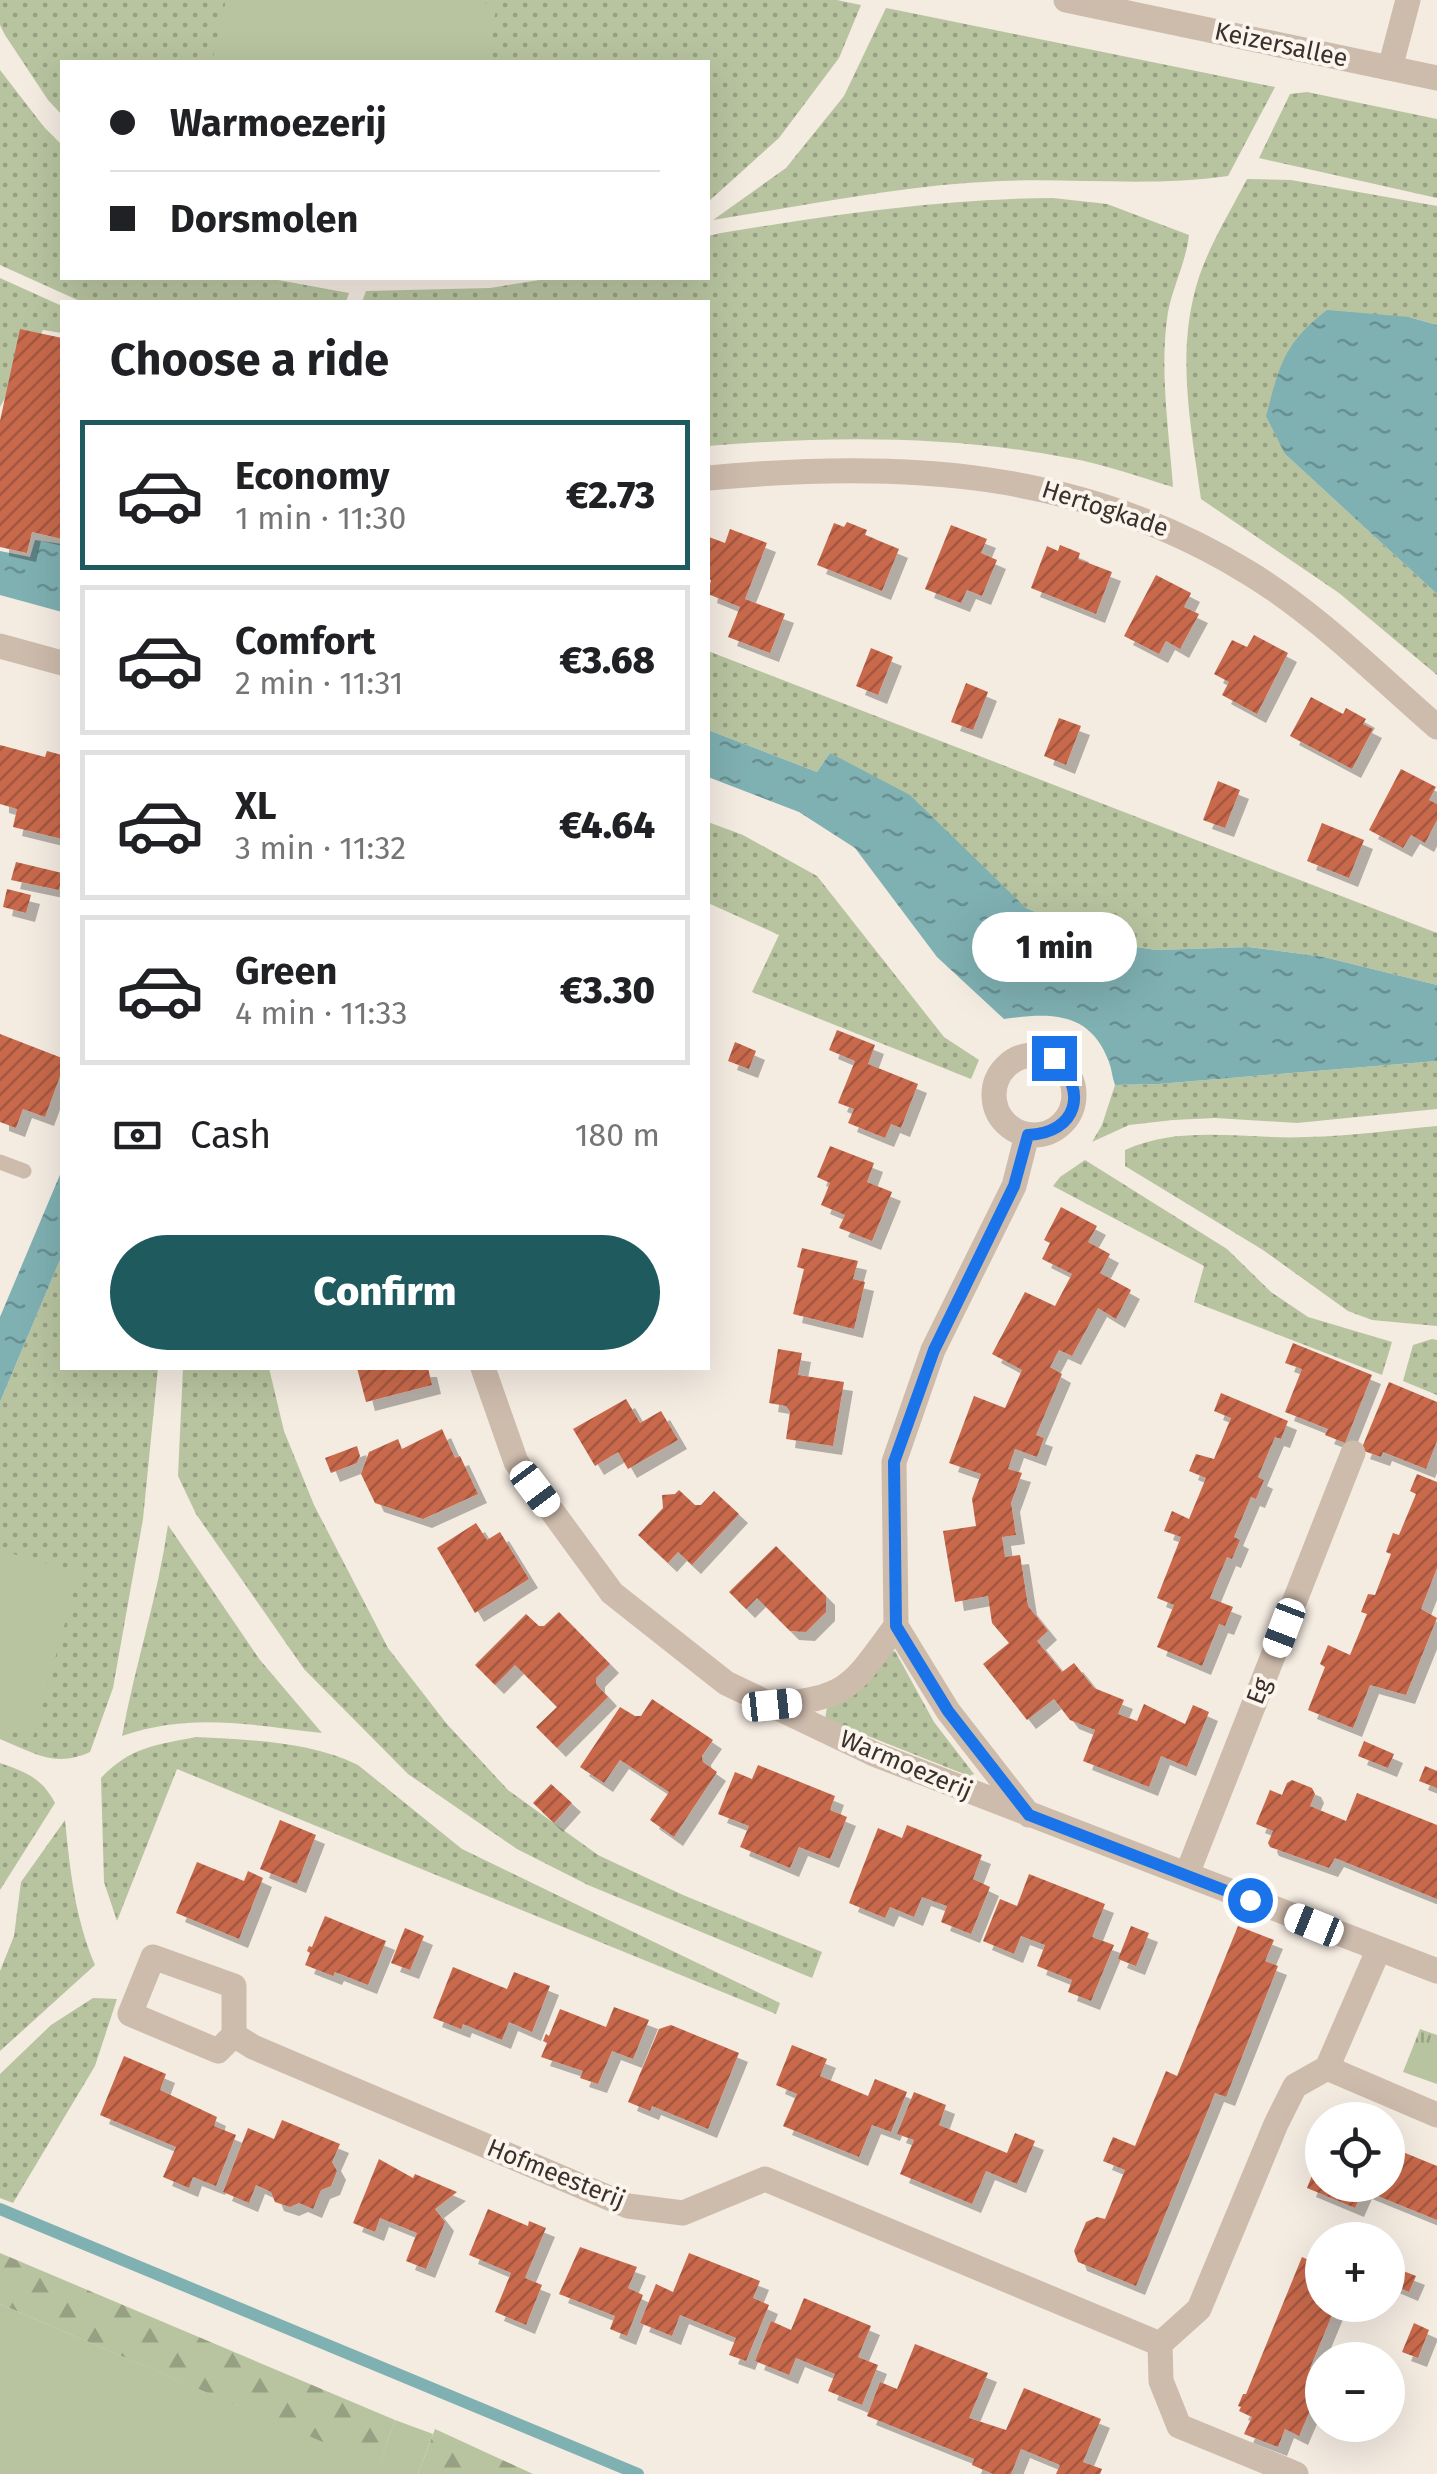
<!DOCTYPE html>
<meta charset="utf-8">
<style>
body{margin:0;font-family:"Fira Sans",sans-serif;background:#f6f6f6;color:#202124;height:100vh;display:flex;flex-direction:column;font-size:38px;white-space:nowrap}
*{box-sizing:border-box;margin:0}
p{font-size:32px;color:#757577}
.icon{flex:none;width:55px;height:55px;fill:none;stroke:currentColor;stroke-width:2;stroke-linecap:round;stroke-linejoin:round}
.map{position:relative;flex:1;overflow:hidden}
.sheet{position:absolute;left:60px;top:300px;width:650px;height:1070px;display:flex;flex-direction:column;background:#fff;border-radius:0px;box-shadow:0 10px 40px #0002}
.sheet>*{flex:none}
.banner{position:absolute;left:60px;top:60px;width:650px;height:220px;border-radius:0px;box-shadow:0 10px 40px #0002;display:grid;align-content:center;height:220px;padding:0 50px;background:#fff}
.controls{position:absolute;left:1305px;top:2102px;display:grid;gap:20px}
.controls a{display:grid;place-items:center;width:100px;height:100px;border-radius:50%;background:#fff;box-shadow:0 10px 40px #0002;font-size:50px}
.end{position:absolute;width:45px;height:45px;margin:-22px;border:12px solid #1a73e8;background:#fff;box-shadow:0 0 0 5px #fff}
.from{border-radius:50%}
.bubble{position:absolute;height:70px;border-radius:35px;background:#fff;box-shadow:0 10px 40px #0002;font-size:32px;font-weight:800;line-height:70px;text-align:center}
.car{position:absolute;width:30px;height:60px;margin:-30px -15px;border-radius:12px;box-shadow:0 0 8px 2px #0007;background:linear-gradient(#fff 24%,#345 0 40%,#fff 0 76%,#345 0 86%,#fff 0)}
.banner b{display:flex;align-items:center;gap:35px;height:95px;font-size:38px}
.banner b+b{border-top:2px solid #e0e0e0}
.banner i{width:25px;height:25px;background:#202124}
ul{padding:0;list-style:none}
li{display:flex;align-items:center;gap:30px;height:150px;margin:0 20px 15px;padding:0 30px;border:5px solid #e0e0e0;border-radius:0px}
li div{flex:1}
li b{display:block;font-size:38px}
li em{font-style:normal;font-weight:800}
li.active{border-color:#1f5a5e}
li>.icon{width:90px;height:90px;stroke-width:1.5}
h2{padding:0 50px;font-size:45px;line-height:120px}
.pay{display:flex;align-items:center;gap:25px;height:110px;padding:0 50px;font-size:38px}
.pay p{margin-inline-start:auto}
.cta{display:flex;gap:20px;margin-top:auto;padding:20px 50px}
.cta a{flex:1;height:115px;border-radius:60px;background:#1f5a5e;color:#fff;font-size:40px;font-weight:800;line-height:115px;text-align:center}
.map>svg:first-child{display:block}
.grass{fill:url(#grass-dots)}
.forest{fill:url(#forest-firs)}
.park{fill:url(#park-tufts)}
.garden{fill:#b8c4a0}
.water{fill:url(#water-ripples)}
.lines{fill:none;stroke-linecap:round;stroke-linejoin:round}
.stream{stroke:#7fb0b2;stroke-width:12}
.building{fill:url(#building-hatch);filter:url(#shadow)}
.service{stroke:#cdbbac;stroke-width:15}
.minor{stroke:#cdbbac;stroke-width:25}
.route{stroke:#1a73e8;stroke-width:12}
.labels{text-anchor:middle;dominant-baseline:central;stroke-width:8;stroke-linejoin:round;paint-order:stroke}
.street-label{font-size:25px;fill:#3b302b;stroke:#fbf5ee}
</style>
<div class="map">
<svg width="1437" height="2474" viewBox="0 0 1437 2474">
<defs>
<pattern id="grass-dots" width="8" height="8" patternUnits="userSpaceOnUse" patternTransform="scale(2.5)"><rect width="8" height="8" fill="#b8c4a0"/><path d="M2 2h.1M6 6h.1" fill="none" stroke="#97a083" stroke-width="1.8" stroke-linecap="round"/></pattern>
<pattern id="forest-firs" width="22" height="20" patternUnits="userSpaceOnUse" patternTransform="scale(2.5)"><rect width="22" height="20" fill="#b8c4a0"/><path d="M5 1l3.5 6h-7zM16 11l3.5 6h-7z" fill="#97a083"/></pattern>
<pattern id="park-tufts" width="24" height="20" patternUnits="userSpaceOnUse" patternTransform="scale(2.5)"><rect width="24" height="20" fill="#b8c4a0"/><path d="M3 7l-1-3M5 7V3M7 7l1-3M15 17l-1-3M17 17v-4M19 17l1-3" fill="none" stroke="#97a083"/></pattern>
<pattern id="water-ripples" width="26" height="14" patternUnits="userSpaceOnUse" patternTransform="scale(2.5)"><rect width="26" height="14" fill="#7fb0b2"/><path d="M2 4q2-2 4 0t4 0M15 11q2-2 4 0t4 0" fill="none" stroke="#699091"/></pattern>
<pattern id="building-hatch" width="6" height="6" patternUnits="userSpaceOnUse" patternTransform="scale(2.5)"><rect width="6" height="6" fill="#c8694b"/><path d="M-1 1l2-2M0 6l6-6M5 7l2-2" fill="none" stroke="#a4573f"/></pattern>
<filter id="shadow"><feDropShadow dx="9" dy="9" stdDeviation="0" flood-color="#0004"/></filter>
</defs>
<rect width="100%" height="100%" fill="#f4ebe1"/>
<path class="grass" d="M0,0H837L861,5L839,58L779,138L708,202V62H62V115L48,100L5,35L0,25Z
M886,8L921,15L1275,87L1228,176C1153,187 1076,178 1000,181C903,185 808,205 713,220L786,168L844,96Z
M0,70L44,127L62,145V278H267L349,293L346,302H82L0,265Z
M1307,92L1437,119V198L1259,158L1290,94Z
M1247,179L1291,180L1437,206V325L1409,317L1285,454L1437,594V675L1339,593L1201,499C1192,434 1178,365 1193,299C1202,256 1227,218 1247,179Z
M1053,198L1107,204L1189,235C1186,262 1173,286 1168,312C1159,369 1169,430 1173,487C1139,477 1104,464 1069,458C949,435 829,436 708,446V302H362L366,291L490,288L552,278H708V236L721,233C831,215 941,199 1053,198Z
M0,278L62,306V333L43,330L0,407Z
M708,651L1437,933V985L1324,957L1250,947L1156,950L1110,943L1026,908L984,870L830,753L817,772L708,730Z
M708,822L743,835L817,876L944,1037L979,1060L971,1079L752,992L779,935L708,903Z
M1437,1061V1109L1297,1123L1215,1118L1173,1120L1129,1125L1092,1142L1102,1125L1115,1085L1158,1084Z
M1437,1126V1326L1372,1320L1348,1311L1263,1250L1125,1166V1150C1183,1124 1245,1140 1307,1137C1350,1136 1394,1130 1437,1126Z
M1085,1160L1227,1249L1271,1292L1308,1317L1392,1342L1382,1375L1194,1302L1204,1266L1053,1186L1060,1177Z
M62,1255V1368H158L143,1519L113,1688L90,1752C55,1768 34,1753 0,1739V1402Z
M1432,1339L1437,1340V1395L1403,1381L1413,1345Z
M183,1368H269L284,1431L314,1505L388,1648L446,1723L508,1790L598,1855L683,1895L822,1952L812,1978L588,1885L517,1849L408,1774L304,1669L196,1514L178,1476Z
M168,1525L260,1660L322,1733C251,1725 191,1712 122,1736C135,1665 158,1596 168,1525Z
M895,1651L934,1722L974,1774L969,1776L825,1719L827,1707C859,1692 870,1682 888,1652Z
M196,1737C250,1740 309,1741 358,1765L462,1849L780,2003L776,2014L177,1769L117,1921L104,1882L101,1778C130,1747 156,1745 196,1737Z
M0,1763C26,1772 42,1778 55,1803L0,1890Z
M65,1820C70,1870 75,1918 95,1965L0,2051V1971L14,1936L21,1882Z
M93,1998L117,1999L95,2066L13,2203L0,2198V2074L51,2025Z"/>
<path class="forest" d="M0,2253L395,2420L379,2467L0,2304Z
M435,2429L533,2474H418Z"/>
<path class="park" d="M1420,2029L1437,2035V2084L1403,2072Z"/>
<path class="garden" d="M226,0H472L497,6L484,62H212Z
M0,1550L79,1573L33,1737L0,1727Z
M0,2304L379,2466L395,2420L433,2434L418,2474H0Z"/>
<path class="water" d="M1327,310L1409,317L1437,325V594L1285,454L1266,416C1280,365 1283,344 1327,310Z
M35,540L62,544V612L0,595V551L30,557Z
M708,730L817,772L830,753L910,795L1026,908L1110,943L1156,950L1249,947L1324,957L1437,985V1061L1158,1084L1115,1085C1112,1077 1112,1070 1109,1062C1090,1010 1049,1013 1004,1019L937,957L855,848L799,812L708,777Z
M62,1170V1255L0,1402V1317Z"/>
<g class="lines">
<path class="stream" d="M0,2209L638,2474"/>
</g>
<path class="building" d="M20,329L62,338V539L32,532L27,553L0,547V421Z
M847,522L867,530L865,535L899,549L882,591L817,565L834,523L844,527Z
M951,525L987,539L981,553L997,560L982,596L967,590L961,603L925,589Z
M730,529L767,543L745,599L785,614L770,653L728,637L740,607L708,594L711,580L708,579V541L709,537L725,543Z
M1060,545L1080,553L1078,559L1112,572L1096,614L1031,588L1047,546L1058,551Z
M1156,575L1191,593L1184,607L1199,614L1180,649L1166,641L1159,654L1124,636Z
M1254,635L1288,653L1257,714L1222,695L1229,682L1214,674L1232,640L1247,647Z
M871,648L893,657L878,695L856,686Z
M966,683L988,692L973,730L951,722Z
M1311,697L1343,714L1346,708L1366,719L1363,724L1373,729L1352,769L1290,736Z
M1059,718L1081,726L1066,765L1044,756Z
M0,745L45,757L47,751L62,755V839L13,827L17,809L0,804Z
M1401,769L1436,787L1429,800L1437,804V820L1425,843L1411,835L1403,848L1369,830Z
M1218,781L1240,790L1225,828L1203,820Z
M1322,823L1364,840L1349,878L1307,861Z
M16,862L62,873L59,890L11,880Z
M7,889L31,895L26,913L3,907Z
M837,1030L875,1045L868,1064L918,1084L901,1128L891,1124L885,1138L848,1123L854,1109L838,1103L855,1061L829,1050Z
M0,1034L62,1058V1071L45,1117L23,1109L16,1128L0,1122Z
M735,1042L756,1051L749,1069L728,1061Z
M830,1146L874,1163L867,1182L892,1192L872,1241L839,1228L845,1215L821,1205L830,1183L817,1177Z
M1061,1207L1097,1226L1088,1242L1110,1254L1100,1273L1131,1290L1116,1319L1098,1308L1072,1356L1059,1350L1050,1367L1062,1374L1036,1435L1044,1438L1037,1457L1015,1449L1008,1469L1022,1473L1011,1503L1016,1535L1002,1537L1005,1557L1020,1555L1028,1606L1048,1631L1037,1641L1062,1672L1074,1663L1094,1688L1124,1700L1118,1714L1137,1721L1144,1704L1185,1724L1193,1705L1209,1712L1187,1767L1161,1756L1149,1787L1083,1761L1095,1730L1070,1720L1054,1699L1027,1720L983,1664L1009,1643L992,1623L988,1596L955,1602L943,1531L976,1526L972,1499L981,1474L949,1463L974,1396L1005,1408L1022,1370L992,1354L1025,1292L1055,1306L1072,1274L1042,1259L1050,1243L1044,1240Z
M802,1248L858,1261L853,1279L865,1282L854,1329L793,1314L804,1269L797,1267Z
M1293,1343L1372,1375L1345,1443L1325,1435L1328,1429L1285,1412L1302,1369L1285,1363Z
M778,1349L802,1353L798,1375L844,1382L833,1446L786,1439L790,1412L786,1406L769,1403Z
M357,1368H428L432,1385L366,1402Z
M1389,1382L1437,1402V1441L1426,1469L1383,1452L1381,1457L1361,1450Z
M1221,1393L1288,1421L1281,1439L1275,1437L1258,1477L1264,1480L1256,1499L1251,1497L1234,1537L1240,1540L1232,1559L1227,1557L1210,1598L1233,1607L1225,1626L1219,1624L1202,1666L1157,1647L1174,1605L1157,1598L1181,1537L1164,1531L1172,1511L1189,1519L1206,1478L1189,1471L1196,1454L1214,1459L1231,1418L1214,1411Z
M626,1399L640,1423L661,1411L678,1440L628,1469L618,1452L595,1466L573,1429Z
M442,1429L455,1458L460,1456L478,1494L423,1519L375,1503L361,1474L369,1452L398,1439L402,1449Z
M357,1446L360,1456L357,1463L331,1473L325,1458Z
M1417,1474L1437,1482V1568L1421,1609L1437,1618L1406,1695L1370,1685L1353,1728L1308,1710L1325,1667L1320,1664L1328,1645L1350,1655L1367,1614L1361,1612L1368,1594L1375,1595L1391,1554L1386,1552L1393,1533L1399,1535L1416,1494L1410,1491Z
M679,1490L695,1505H701L714,1491L739,1514L692,1565L678,1552L668,1563L638,1535L663,1508L662,1495L675,1494Z
M476,1523L487,1540L500,1532L529,1579L475,1613L437,1548Z
M776,1546L826,1596V1612L806,1632L790,1631L757,1598L746,1609L729,1592Z
M559,1612L610,1664L596,1678V1684L608,1697L557,1748L536,1727L557,1707L515,1665L495,1685L475,1665L526,1614L539,1626H544Z
M652,1699L713,1740L702,1756L703,1762L717,1772L674,1837L650,1820L669,1792L620,1760L604,1783L580,1767L620,1707L635,1716H641Z
M1364,1741L1394,1754L1388,1768L1358,1756Z
M758,1765L835,1796L830,1810L847,1817L830,1859L799,1847L790,1868L740,1847L749,1826L718,1814L735,1772L752,1779Z
M1425,1766L1437,1771V1788L1419,1781Z
M1292,1780L1312,1788L1315,1794L1310,1806L1346,1821L1357,1793L1437,1825V1899L1335,1858L1329,1868L1270,1847L1268,1843L1273,1831L1256,1824L1270,1790L1282,1795L1287,1783Z
M551,1784L572,1803L554,1823L533,1803Z
M280,1820L316,1835L297,1884L260,1869Z
M907,1825L982,1855L973,1879L990,1887L971,1934L941,1922L947,1906L922,1897L914,1917L890,1907L885,1918L849,1903L878,1828L902,1838Z
M197,1862L244,1881L248,1871L263,1878L239,1939L176,1913Z
M1029,1874L1105,1904L1092,1937L1114,1945L1091,2001L1068,1992L1072,1980L1037,1966L1045,1945L1021,1936L1014,1954L983,1941L1000,1899L1017,1906Z
M325,1916L386,1941L368,1985L335,1972L333,1976L305,1965L310,1953L307,1951L309,1946L312,1947Z
M1131,1926L1149,1933L1136,1966L1118,1959Z
M1238,1926L1274,1940L1265,1961L1278,1966L1226,2097L1215,2093L1136,2286L1078,2262L1074,2251L1086,2222L1097,2217L1105,2219L1125,2170L1103,2161L1113,2137L1135,2146L1166,2071L1177,2076Z
M405,1928L424,1936L410,1970L391,1963Z
M453,1967L507,1989L514,1972L550,1986L532,2032L509,2022L502,2040L463,2024L461,2029L433,2018Z
M614,2007L649,2020L633,2059L612,2051L598,2084L580,2078L583,2071L541,2057L547,2043L543,2041L546,2034L549,2036L560,2009L606,2027Z
M671,2025L739,2053L708,2129L652,2106L650,2111L628,2102L659,2029Z
M792,2045L827,2059L820,2076L868,2096L875,2079L907,2092L891,2132L872,2125L859,2157L783,2126L797,2094L776,2085Z
M124,2056L166,2074L160,2090L217,2117L214,2126L236,2135L216,2186L193,2177L189,2188L163,2177L176,2147L100,2115Z
M914,2092L946,2105L939,2125L1007,2153L1015,2133L1035,2141L1017,2184L986,2171L972,2204L900,2174L914,2140L897,2134Z
M282,2120L340,2144L332,2162L337,2171L331,2186L321,2190L313,2209L299,2203L290,2207L275,2202L271,2192L256,2185L249,2203L223,2192L248,2128L274,2139Z
M1388,2146L1437,2166V2220L1363,2190L1355,2208L1307,2188L1322,2150V2185H1388Z
M379,2159L413,2178L415,2174L457,2192L435,2209L445,2222L426,2269L406,2261L417,2233L380,2218L375,2232L353,2223Z
M488,2209L528,2226L529,2221L546,2228L525,2278L542,2285L526,2325L495,2312L511,2273L469,2255Z
M580,2247L637,2267L628,2288L643,2295L627,2336L610,2329L615,2316L559,2294Z
M689,2253L760,2281L753,2298L769,2305L746,2361L729,2355L736,2338L680,2315L672,2336L640,2323L656,2284L673,2292Z
M1302,2257L1322,2266V2305H1353L1349,2313L1335,2308L1310,2368L1322,2373V2383L1299,2436L1285,2429L1278,2447L1244,2434L1252,2417L1239,2411L1241,2407L1238,2406L1243,2394H1246Z
M1388,2265L1416,2276L1409,2292L1388,2283Z
M804,2298L871,2326L858,2357L878,2365L862,2405L828,2391L835,2374L796,2358L789,2375L755,2361L771,2321L791,2330Z
M1414,2323L1429,2330L1418,2358L1402,2352Z
M915,2344L988,2373L969,2418L1006,2430L1024,2388L1101,2419L1083,2462L1102,2469L1100,2474H1056L1060,2465L1021,2449L1011,2474H993L972,2465L974,2459L867,2416L880,2382L897,2389Z"/>
<g class="lines">
<path class="service" d="M0,1162L24,1171"/>
<path class="minor" d="M1066,0L1437,78
M1390,68L1408,0
M708,478C901,460 1080,469 1249,573C1318,615 1377,675 1437,727
M0,646L62,663
M994 1095a40 40 0 1 1 80 0a40 40 0 1 1-80 0Z
M1027,1135L1014,1186L933,1350L894,1462L896,1626L948,1711L1029,1815
M483,1368L516,1462L612,1593L726,1683L874,1754L1437,1971
M774,1705C851,1697 852,1685 896,1626
M1187,1874L1353,1453
M234,2035L218,2051L130,2014L153,1957L234,1986V2035L253,2047L628,2206L683,2213L765,2179L1160,2344
M1327,2068L1437,2115
M1296,2474L1179,2426L1161,2381L1160,2344L1199,2309L1276,2124L1295,2086L1327,2068L1378,1951"/>
</g>
<g class="lines">
<path class="route" d="M1054,1058C1089,1091 1077,1133 1028,1135L1014,1186L934,1350L894,1462L896,1626L948,1711L1029,1815L1250,1900"/>
</g>
<g class="labels">
<g class="street-label">
<text transform="translate(1281 45) rotate(12)">Keizersallee</text>
<text transform="translate(1105 509) rotate(18)">Hertogkade</text>
<text transform="translate(1259 1691) rotate(-69)">Eg</text>
<text transform="translate(906 1765) rotate(23)">Warmoezerij</text>
<text transform="translate(556 2174) rotate(22)">Hofmeesterij</text>
</g>
</g>
</svg>
<div class="controls">
<a><svg class="icon" aria-label="locate" viewBox="0 0 24 24"><circle cx="12" cy="12" r="6"/><path d="M12 2v4M12 18v4M2 12h4M18 12h4"/></svg></a>
<a>+</a>
<a>−</a>
</div>
<i class="end from" style="left:1250px;top:1900px"></i>
<i class="end" style="left:1054px;top:1058px"></i>
<div class="bubble" style="left:972px;top:912px;width:165px">1 min</div>
<i class="car" style="left:535px;top:1489px;rotate:143deg"></i>
<i class="car" style="left:1284px;top:1628px;rotate:201deg"></i>
<i class="car" style="left:772px;top:1705px;rotate:84deg"></i>
<i class="car" style="left:1314px;top:1925px;rotate:292deg"></i>
<div class="banner">
<b><i class="from"></i>Warmoezerij</b>
<b><i></i>Dorsmolen</b>
</div>
<section class="sheet">
<h2>Choose a ride</h2>
<ul>
<li class="active"><svg class="icon" aria-label="car" viewBox="0 0 24 24"><path d="M5 17H2v-5l4-1 3-4h7l3 4 3 1v5h-3M9 17h6M6 11h13"/><circle cx="7" cy="17" r="2"/><circle cx="17" cy="17" r="2"/></svg><div><b>Economy</b><p>1 min · 11:30</p></div><em>€2.73</em></li>
<li><svg class="icon" aria-label="car" viewBox="0 0 24 24"><path d="M5 17H2v-5l4-1 3-4h7l3 4 3 1v5h-3M9 17h6M6 11h13"/><circle cx="7" cy="17" r="2"/><circle cx="17" cy="17" r="2"/></svg><div><b>Comfort</b><p>2 min · 11:31</p></div><em>€3.68</em></li>
<li><svg class="icon" aria-label="car" viewBox="0 0 24 24"><path d="M5 17H2v-5l4-1 3-4h7l3 4 3 1v5h-3M9 17h6M6 11h13"/><circle cx="7" cy="17" r="2"/><circle cx="17" cy="17" r="2"/></svg><div><b>XL</b><p>3 min · 11:32</p></div><em>€4.64</em></li>
<li><svg class="icon" aria-label="car" viewBox="0 0 24 24"><path d="M5 17H2v-5l4-1 3-4h7l3 4 3 1v5h-3M9 17h6M6 11h13"/><circle cx="7" cy="17" r="2"/><circle cx="17" cy="17" r="2"/></svg><div><b>Green</b><p>4 min · 11:33</p></div><em>€3.30</em></li>
</ul>
<div class="pay"><svg class="icon" aria-label="cash" viewBox="0 0 24 24"><path d="M3 7h18v10H3z"/><circle cx="12" cy="12" r="2"/></svg>Cash<p>180 m</p></div>
<div class="cta"><a>Confirm</a></div>
</section>
</div>
